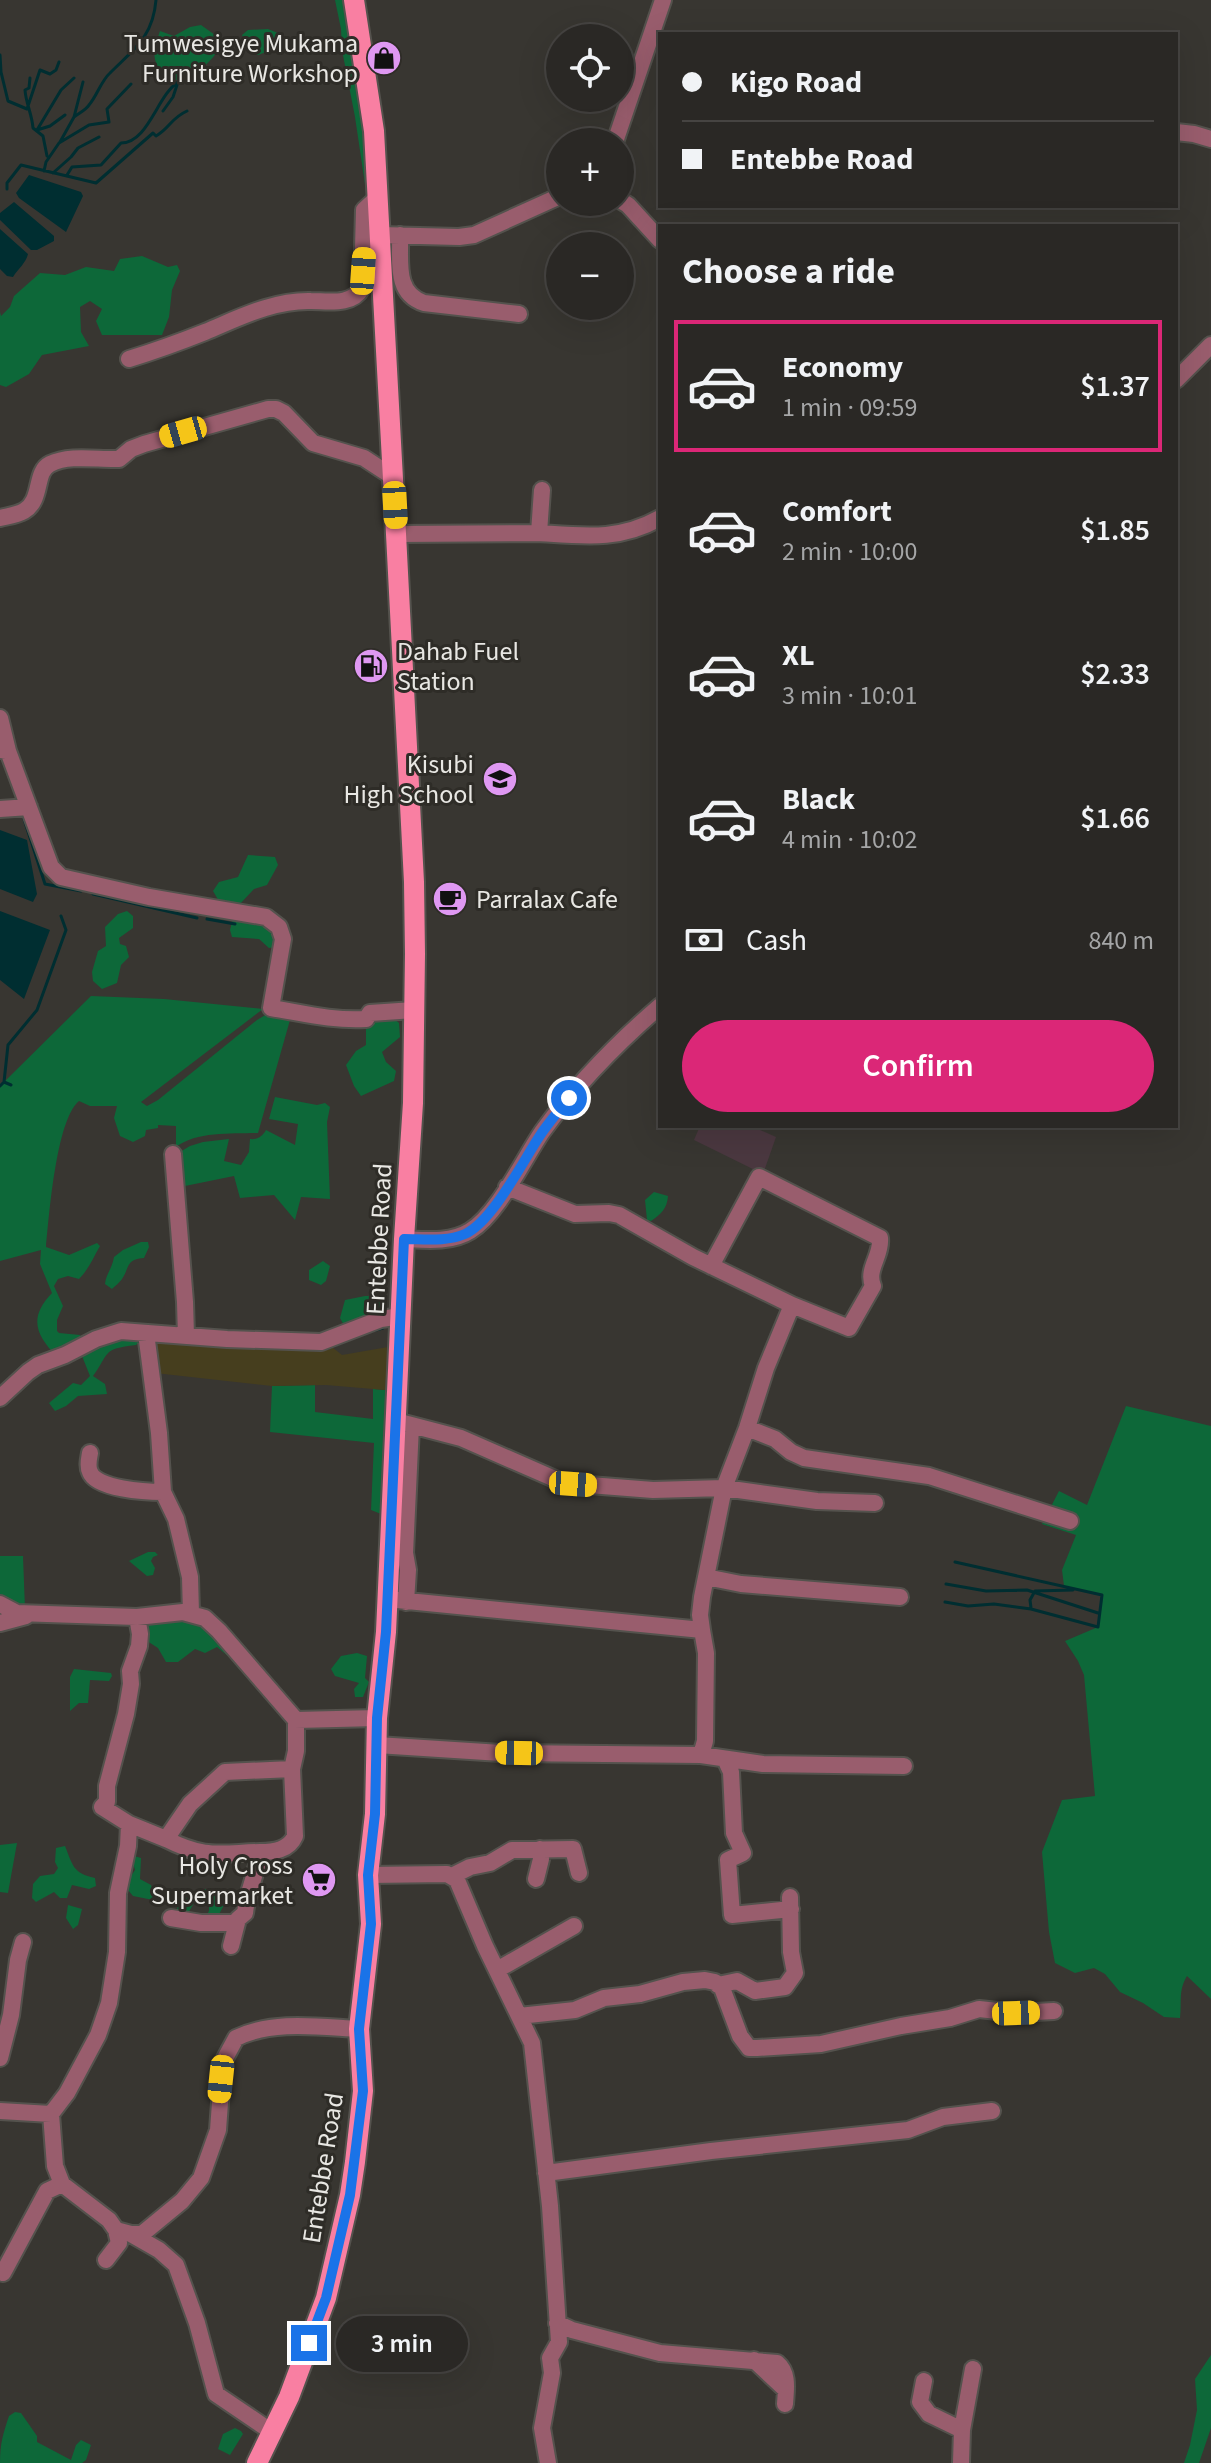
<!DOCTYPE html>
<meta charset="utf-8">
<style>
body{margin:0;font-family:"Source Sans 3",sans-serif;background:#32302d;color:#f1f3f6;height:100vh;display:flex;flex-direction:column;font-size:30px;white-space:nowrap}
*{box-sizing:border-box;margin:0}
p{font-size:26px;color:#a5a6a7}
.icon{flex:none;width:44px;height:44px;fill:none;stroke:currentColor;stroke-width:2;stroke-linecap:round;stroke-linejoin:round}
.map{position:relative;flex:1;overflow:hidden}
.drawer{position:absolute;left:658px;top:224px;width:520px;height:904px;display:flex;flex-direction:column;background:#2a2825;border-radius:0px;box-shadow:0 8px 32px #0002,0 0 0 2px #464442}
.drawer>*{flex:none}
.top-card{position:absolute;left:658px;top:32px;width:520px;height:176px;border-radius:0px;box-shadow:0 8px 32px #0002,0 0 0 2px #464442;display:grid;align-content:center;height:176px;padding:0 24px;background:#2a2825}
.buttons{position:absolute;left:546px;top:24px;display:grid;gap:16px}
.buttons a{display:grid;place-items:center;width:88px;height:88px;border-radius:50%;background:#2a2825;box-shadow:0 8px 32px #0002,0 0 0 2px #464442;font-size:40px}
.end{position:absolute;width:36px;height:36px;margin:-18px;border:10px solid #1a73e8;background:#fff;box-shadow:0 0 0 4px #fff}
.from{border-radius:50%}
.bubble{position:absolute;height:56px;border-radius:28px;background:#2a2825;box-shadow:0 8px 32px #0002,0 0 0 2px #464442;font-size:26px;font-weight:600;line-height:56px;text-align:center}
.car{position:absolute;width:24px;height:48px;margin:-24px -12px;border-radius:10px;box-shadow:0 0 6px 2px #0007;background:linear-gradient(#f5c518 24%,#345 0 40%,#f5c518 0 76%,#345 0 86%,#f5c518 0)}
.top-card b{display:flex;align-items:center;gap:28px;height:76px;font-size:30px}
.top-card b+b{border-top:2px solid #464442}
.top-card i{width:20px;height:20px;background:#f1f3f6}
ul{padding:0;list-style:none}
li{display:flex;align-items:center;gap:24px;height:132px;margin:0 16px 12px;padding:0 8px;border:4px solid transparent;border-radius:0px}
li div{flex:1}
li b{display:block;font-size:30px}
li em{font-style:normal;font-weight:600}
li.current{border-color:#db2777}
li>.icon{width:72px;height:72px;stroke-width:1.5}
h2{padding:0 24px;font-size:36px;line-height:96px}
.pay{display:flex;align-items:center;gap:20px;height:88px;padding:0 24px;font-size:30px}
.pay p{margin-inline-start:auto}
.action{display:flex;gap:16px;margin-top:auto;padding:16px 24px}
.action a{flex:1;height:92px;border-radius:48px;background:#db2777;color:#fff;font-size:32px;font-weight:600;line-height:92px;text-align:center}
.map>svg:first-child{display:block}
.commercial{fill:#4b3840}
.green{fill:#0d6839}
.sand{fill:#463e1e}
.water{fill:#002e31}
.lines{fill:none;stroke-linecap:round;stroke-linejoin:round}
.stream{stroke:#002e31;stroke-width:3}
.minor-casing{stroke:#54524d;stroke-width:20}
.major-casing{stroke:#54524d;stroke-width:24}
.minor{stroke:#995d6d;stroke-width:16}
.major{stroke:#f97fa2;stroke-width:20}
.route{stroke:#1a73e8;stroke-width:10}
.labels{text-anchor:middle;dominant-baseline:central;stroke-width:6;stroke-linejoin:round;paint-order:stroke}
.poi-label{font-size:26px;fill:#e8e7e3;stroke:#2e2c27;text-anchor:end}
.street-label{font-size:26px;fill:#e8e7e3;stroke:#2e2c27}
</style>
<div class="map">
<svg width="1211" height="2463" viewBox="0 0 1211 2463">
<rect width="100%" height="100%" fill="#383631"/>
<path class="commercial" d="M700,1126H751L776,1137L763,1174L694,1140Z"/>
<path class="green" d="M335,0H346L362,106L366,191L355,117L342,50L341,29Z
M201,25L222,40C219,57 200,69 188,80H168C151,61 152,54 160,31L174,36L190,27Z
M268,29L278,33L283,39L274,49L258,55L248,50L242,35L248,30Z
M142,256L168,267L177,265L180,271L172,290L169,317L162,335H102L96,321L102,309L90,301L80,307L81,332L89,346L42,355L29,374L6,387L0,385V312L1,316L10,307L14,296L40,273L65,275L86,267L114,271L120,259Z
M248,855L275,857L278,865L267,885L254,889L239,905L220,903L213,891L219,882L238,877Z
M127,911L133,916V928L119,938L120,944L126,946L129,957L121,965L117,983L102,989L93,981L92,972L98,951L106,946L105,927L118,914Z
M233,918L259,922L278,936L276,947L269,948L259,939L232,937L230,930Z
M91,996L164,999L263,1009L141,1102L147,1106L158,1100L257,1020L267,1014L289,1016L290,1020L258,1133C232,1134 197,1131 176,1147V1126L158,1125V1128L146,1130L145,1136L133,1142L120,1136L114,1118L117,1106H90L79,1101C56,1120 49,1217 46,1247L69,1255L97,1243L100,1246C93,1258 89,1269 79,1279L68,1276L58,1279L54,1286L63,1306L57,1320V1331L59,1333L80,1335L83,1342L57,1357C36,1335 28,1318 52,1293L40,1264L41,1250L0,1261V1086Z
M393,1018L399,1023L400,1037L382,1052L386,1062L396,1071L394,1081L361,1096L354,1086L346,1065L356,1051L366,1045V1026L370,1019Z
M275,1097L317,1105L325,1103L330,1107L327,1122L330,1199L301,1197L295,1220L274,1195L240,1198L234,1176L180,1187V1152L190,1146L203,1142L229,1139L224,1161L241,1165L249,1152L250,1139C257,1140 263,1136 266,1130L295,1145L298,1124L269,1119Z
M654,1192L668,1196C667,1209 661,1214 651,1221L647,1220L645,1200Z
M141,1242H148L149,1247L144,1258C126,1259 130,1267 122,1279C120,1282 114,1287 112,1289L105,1284C106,1274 112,1269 114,1257L123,1250Z
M323,1261L330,1266L326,1281L321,1285L309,1280V1270Z
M365,1296H384V1312L347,1331L340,1318L345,1300Z
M132,1333L140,1341L136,1345C101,1349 110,1353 93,1376L105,1384L107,1394L78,1396L66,1406L55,1411L49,1403L73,1383L81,1385L90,1376L82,1356L100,1344Z
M315,1385V1412L373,1419V1389L385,1390L386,1464L381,1514L371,1510L374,1443L270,1432L272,1386Z
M1126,1406L1211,1426V1999L1187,1976C1178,1991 1182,2001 1180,2018L1164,2017L1143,2003L1120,1992L1105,1974L1094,1968L1075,1973L1055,1963L1049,1932L1042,1852L1062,1800L1095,1796L1084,1675L1078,1661L1065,1641L1098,1627L1102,1595L1064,1586L1062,1570L1076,1535L1042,1524L1059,1491L1087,1505Z
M148,1552H155L158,1555L153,1557L151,1561L155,1568L153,1575L147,1576L129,1561Z
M0,1556H23L25,1609L0,1597Z
M192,1620L201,1623L234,1658L229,1657L217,1647L205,1653L195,1649L178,1662H166L158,1648L144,1639L143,1633L147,1625Z
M357,1653L367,1656L365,1678L369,1682L363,1697H355L354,1689L359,1683L335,1676L331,1669L341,1656Z
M74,1669L111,1673L112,1676L109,1681L90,1680L88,1703H79L70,1711V1677Z
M17,1843L8,1893L0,1892V1845Z
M65,1846C73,1866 73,1873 95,1878L96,1886L89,1889L72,1885L67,1898H60L54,1892L36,1902L32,1898L33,1884L40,1876L54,1874L58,1868L55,1862L56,1848Z
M131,1855L141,1858L140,1879L151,1885L155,1896L153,1900L133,1896L128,1890L129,1879L135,1870Z
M206,1889L226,1895L224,1905L216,1920L204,1919L209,1911V1902L203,1898L194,1903L185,1918L175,1915C179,1898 192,1895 206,1889Z
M68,1905L82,1909L78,1925L73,1929L66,1918Z
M1211,2355V2428L1199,2463H1184L1190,2445L1197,2410L1195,2379Z
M15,2412L21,2413L37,2436V2442L71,2460L76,2445L81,2440L91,2445L86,2460L82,2463H0C0,2443 3,2434 9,2416Z
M235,2428L241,2431L243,2434L230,2455L218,2449L223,2434Z"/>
<path class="sand" d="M152,1340L318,1349L332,1347L342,1355L388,1347L385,1390L326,1385L272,1386L155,1373Z"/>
<path class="water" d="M29,175L81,192L83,196L66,232L19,198L16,193Z
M14,202L54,236V241L37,250H31L0,220V213Z
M0,229L28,254C26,263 18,269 13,277L7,276L0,269Z
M0,830L27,840L37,894L33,902L0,889Z
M0,911L50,930L24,999L0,980Z"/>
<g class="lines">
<path class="stream" d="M0,55L1,72L8,101L27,109L40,70L50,74L56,70L59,62
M30,78L29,88L25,90C26,104 32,114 33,128L43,136L47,156
M74,117C79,113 86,110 89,105C97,96 101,81 110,73C134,49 153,37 156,0
M37,130L61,90L74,78
M37,130L50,126L65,115
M60,142L74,117L83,82
M44,171L46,162L59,143L89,125L109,122L107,109L131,84
M53,173L71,157L78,148L99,137
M67,175L72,167L101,165L121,143C148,143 157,96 178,82L173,97L163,111
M7,189V183L21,165L96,183L153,133L156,136C170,128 171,118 187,111
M23,816L45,884L81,891
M93,894L197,918
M207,919L235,924
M4,1082L8,1045L37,1010L66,930L61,916
M0,1086L4,1082L11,1085
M372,1331L383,1328
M328,1348L358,1336
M946,1584L986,1591L1027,1590L1098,1613
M945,1602L968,1606L994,1604L1031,1609L1098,1627L1102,1595L955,1562
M1031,1608L1030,1600L1035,1591L1073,1590"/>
<g class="minor-casing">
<path id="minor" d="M1176,132L1194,134L1211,139
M615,142L663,0
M620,200L628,205L660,240
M380,235L459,237L474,235L560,196
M400,235C401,261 394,293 424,303L519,314
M129,359C155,351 180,342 205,332C239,318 273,300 311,301C328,301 352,306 362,288L364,210L377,198
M1176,380L1211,345
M542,490L539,533C584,536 619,541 660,518
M0,518C8,516 17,515 24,511C43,500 34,472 50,464C70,454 98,460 119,459L131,449L144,444L268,409H276L284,413L313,443L364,458L393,477
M396,534L539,533
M0,718L8,751
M0,750L8,751L51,867L61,877L149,897L266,917L279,927L283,939L271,1008C302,1013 333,1021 366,1019L370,1013L414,1010
M0,809L29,807
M173,1154L185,1302L186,1336
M507,1187L575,1214L609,1213L619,1215L693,1257L792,1305L766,1368L747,1428L724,1488L702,1597L700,1615L702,1630
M404,1239C425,1240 451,1243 470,1231C498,1214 523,1160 542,1132C576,1085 616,1044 660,1006
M711,1266L759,1177L880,1238C882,1256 866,1269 873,1286L849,1328L792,1305
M146,1333L159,1433L163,1492L176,1519L190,1577L191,1613
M0,1398L28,1372L38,1365L65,1355L96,1339L121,1331L227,1339L321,1342L381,1319L401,1316
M396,1421L461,1438L564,1483L653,1490L724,1488L817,1501L875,1503
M747,1428L775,1439L791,1452L804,1458L929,1476L1070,1521
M90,1453C89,1459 87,1466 90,1472C96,1489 146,1492 163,1492
M706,1577L741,1584L900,1597
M387,1599L702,1630L706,1653L705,1741L701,1755
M406,1602L408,1570L405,1553L411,1426
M0,1604L17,1613L137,1617L183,1612L205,1618L219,1631L296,1720L377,1718
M0,1623L26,1616
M377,1745L501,1753L701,1755L763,1764L904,1766
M725,1759L731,1772L734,1833L743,1853L728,1860L732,1915L791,1909
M129,1824L166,1839L190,1804L225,1772L292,1769
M166,1839C205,1859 219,1853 260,1852
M368,1875L447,1874L457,1880L485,1946L532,2043L550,2206L559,2342L550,2358L552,2373L542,2428L548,2463
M452,1876L470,1867L490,1863L512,1850L573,1849L579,1873
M536,1879L541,1859L540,1849
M171,1918L201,1923H237
M231,1946L238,1919L245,1913C247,1892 257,1873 260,1852C274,1852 289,1850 295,1836L292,1769L296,1751V1720
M497,1970L574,1926
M718,1985L737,1981L755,1991L785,1987L795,1973L791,1952L790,1897
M519,2016L575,2010L604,1998L640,1994L683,1982L705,1980L715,1982L722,1988L740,2036L749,2048H757L821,2044L901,2026L950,2018L979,2009L1016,2013L1054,2011
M0,2058L11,2015L18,1960L23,1942
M0,2111L51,2114
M546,2173L711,2151L908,2130L943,2117L992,2111
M116,2230L131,2234H142L182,2201L201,2178L218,2130L223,2062L236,2038C273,2020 319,2027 359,2029
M131,2234L159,2250L176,2265L197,2323L216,2394L272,2432
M106,2260L119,2243L116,2230L109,2220L62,2184L55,2166L51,2114L67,2093L98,2035L109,2003L117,1952L118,1893L128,1846L129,1824L102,1807L107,1802V1786L126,1714L131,1684L130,1671L139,1646L140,1634L137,1617
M3,2273L47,2191L62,2184
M557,2323L572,2330L660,2353L777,2363C789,2373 786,2389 785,2404
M754,2360L786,2390
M924,2381L920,2402L929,2414L962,2430L961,2463
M962,2430L973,2369"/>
</g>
<g class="major-casing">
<path id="major" d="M257,2463L289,2397L326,2298L350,2195L355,2162L363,2091L359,2029L371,1924L368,1875L375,1814L377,1718L386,1632L404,1239L413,1103L415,954L414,882L396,534L374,131L354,0"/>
</g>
<use href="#minor" class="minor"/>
<use href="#major" class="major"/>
</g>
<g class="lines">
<path class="route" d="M309,2343L326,2298L350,2195L363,2091L359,2029L371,1924L368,1875L375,1814L377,1718L386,1632L404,1239C424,1239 446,1242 465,1234C492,1222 522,1163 539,1137C548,1123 559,1111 569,1098"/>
</g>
<defs>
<g id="shop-disc" transform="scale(1.8)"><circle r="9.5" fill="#df98f2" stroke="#2e2c27"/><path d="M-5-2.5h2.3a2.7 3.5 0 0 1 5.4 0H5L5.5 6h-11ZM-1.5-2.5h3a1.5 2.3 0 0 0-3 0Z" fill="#111"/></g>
<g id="fuel-disc" transform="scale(1.8)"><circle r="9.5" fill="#df98f2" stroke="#2e2c27"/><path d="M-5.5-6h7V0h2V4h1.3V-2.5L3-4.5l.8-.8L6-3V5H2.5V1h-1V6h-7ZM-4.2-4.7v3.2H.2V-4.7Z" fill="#111"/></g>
<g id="school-disc" transform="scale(1.8)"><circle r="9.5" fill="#df98f2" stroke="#2e2c27"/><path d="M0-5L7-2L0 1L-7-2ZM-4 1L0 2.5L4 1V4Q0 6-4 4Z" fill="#111"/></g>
<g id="cafe-disc" transform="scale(1.8)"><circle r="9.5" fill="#df98f2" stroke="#2e2c27"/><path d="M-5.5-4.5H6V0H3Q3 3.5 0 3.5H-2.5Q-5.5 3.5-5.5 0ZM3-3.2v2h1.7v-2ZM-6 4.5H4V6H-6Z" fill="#111"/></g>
<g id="supermarket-disc" transform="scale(1.8)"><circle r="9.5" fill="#df98f2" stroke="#2e2c27"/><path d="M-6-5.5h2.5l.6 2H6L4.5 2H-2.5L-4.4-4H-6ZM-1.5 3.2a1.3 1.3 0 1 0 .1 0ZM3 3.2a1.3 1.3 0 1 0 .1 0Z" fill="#111"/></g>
</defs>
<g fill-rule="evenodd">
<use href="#shop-disc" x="384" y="58"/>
<use href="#fuel-disc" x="371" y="666"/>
<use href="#school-disc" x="500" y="779"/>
<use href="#cafe-disc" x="450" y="899"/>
<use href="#supermarket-disc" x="319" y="1880"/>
</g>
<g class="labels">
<g class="poi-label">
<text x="358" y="43">Tumwesigye Mukama<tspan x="358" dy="30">Furniture Workshop</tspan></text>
<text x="397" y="651" text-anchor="start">Dahab Fuel<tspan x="397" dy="30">Station</tspan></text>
<text x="474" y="764">Kisubi<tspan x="474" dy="30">High School</tspan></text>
<text x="476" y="899" text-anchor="start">Parralax Cafe</text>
<text x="293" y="1865">Holy Cross<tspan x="293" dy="30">Supermarket</tspan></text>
</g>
<g class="street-label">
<text transform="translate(379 1239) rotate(-87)">Entebbe Road</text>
<text transform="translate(323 2168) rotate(-81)">Entebbe Road</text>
</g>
</g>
</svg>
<div class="buttons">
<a><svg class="icon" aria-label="locate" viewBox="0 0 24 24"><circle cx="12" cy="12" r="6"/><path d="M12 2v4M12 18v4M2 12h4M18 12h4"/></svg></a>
<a>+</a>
<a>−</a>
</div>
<i class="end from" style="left:569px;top:1098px"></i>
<i class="end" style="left:309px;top:2343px"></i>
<div class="bubble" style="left:336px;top:2316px;width:132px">3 min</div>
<i class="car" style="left:363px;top:271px;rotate:4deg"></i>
<i class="car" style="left:183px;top:432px;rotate:254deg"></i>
<i class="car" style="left:395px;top:505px;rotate:177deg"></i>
<i class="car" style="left:573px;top:1484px;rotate:94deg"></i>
<i class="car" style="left:519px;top:1753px;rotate:271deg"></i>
<i class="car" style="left:1016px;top:2013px;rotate:88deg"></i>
<i class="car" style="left:221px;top:2079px;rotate:186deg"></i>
<div class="top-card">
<b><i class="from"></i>Kigo Road</b>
<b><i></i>Entebbe Road</b>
</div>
<section class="drawer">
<h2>Choose a ride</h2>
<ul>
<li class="current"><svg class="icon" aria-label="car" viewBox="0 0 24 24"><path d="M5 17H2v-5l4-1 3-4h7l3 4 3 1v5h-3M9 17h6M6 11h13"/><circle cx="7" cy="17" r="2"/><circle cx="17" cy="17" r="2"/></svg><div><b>Economy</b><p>1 min · 09:59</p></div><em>$1.37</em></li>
<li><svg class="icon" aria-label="car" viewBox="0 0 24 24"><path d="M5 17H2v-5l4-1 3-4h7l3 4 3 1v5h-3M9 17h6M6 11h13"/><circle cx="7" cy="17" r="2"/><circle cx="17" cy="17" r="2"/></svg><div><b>Comfort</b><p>2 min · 10:00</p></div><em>$1.85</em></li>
<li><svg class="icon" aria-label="car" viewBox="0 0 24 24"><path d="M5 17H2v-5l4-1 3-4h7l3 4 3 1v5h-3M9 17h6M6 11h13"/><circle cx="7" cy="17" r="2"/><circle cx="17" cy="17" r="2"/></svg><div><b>XL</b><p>3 min · 10:01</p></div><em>$2.33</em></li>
<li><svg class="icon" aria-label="car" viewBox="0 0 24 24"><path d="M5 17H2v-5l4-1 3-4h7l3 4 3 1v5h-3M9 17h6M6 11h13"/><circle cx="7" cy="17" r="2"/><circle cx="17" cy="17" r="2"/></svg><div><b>Black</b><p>4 min · 10:02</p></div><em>$1.66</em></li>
</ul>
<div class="pay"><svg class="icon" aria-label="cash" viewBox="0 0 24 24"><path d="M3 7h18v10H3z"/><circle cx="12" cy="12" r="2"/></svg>Cash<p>840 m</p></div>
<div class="action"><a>Confirm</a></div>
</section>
</div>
